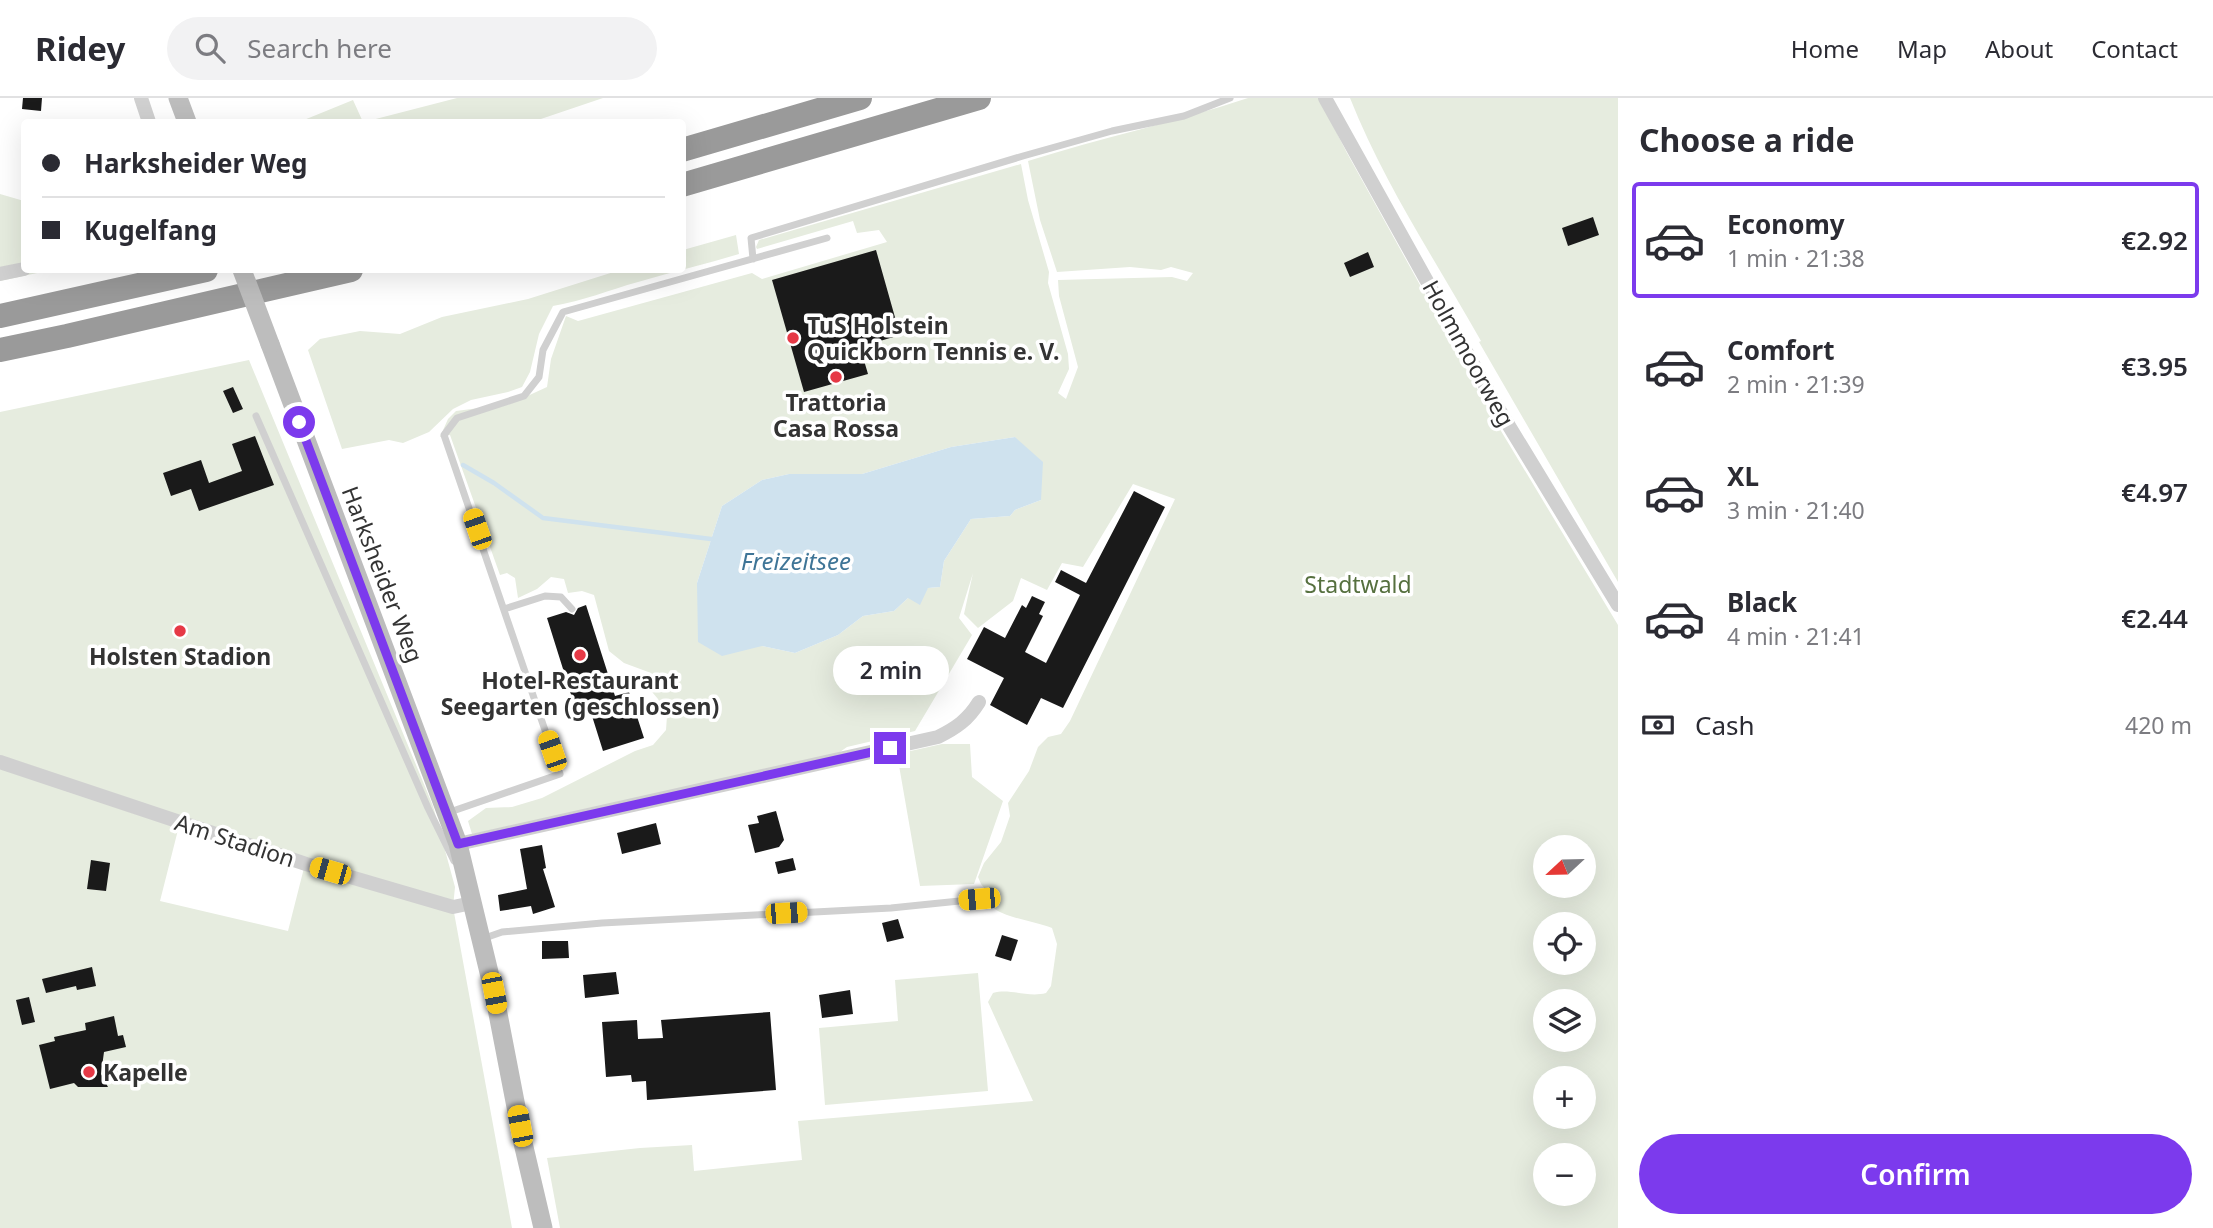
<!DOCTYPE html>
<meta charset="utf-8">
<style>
body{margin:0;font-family:"Noto Sans",sans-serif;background:#f2f2f3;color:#2b2b33;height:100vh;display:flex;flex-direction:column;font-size:26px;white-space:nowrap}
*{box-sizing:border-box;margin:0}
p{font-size:23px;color:#7c7c81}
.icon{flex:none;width:38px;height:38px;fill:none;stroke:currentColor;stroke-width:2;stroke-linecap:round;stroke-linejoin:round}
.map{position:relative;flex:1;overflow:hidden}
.sheet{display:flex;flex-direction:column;background:#fff;width:595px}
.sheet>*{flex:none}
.top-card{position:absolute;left:21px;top:21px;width:665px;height:154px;border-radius:7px;box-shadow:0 7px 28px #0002;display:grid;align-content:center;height:154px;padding:0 21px;background:#fff}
.needle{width:46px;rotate:248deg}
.buttons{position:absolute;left:1533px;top:737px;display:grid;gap:14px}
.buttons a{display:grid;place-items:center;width:63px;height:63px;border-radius:50%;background:#fff;box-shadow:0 7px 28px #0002;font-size:35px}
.end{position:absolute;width:32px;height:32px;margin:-16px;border:9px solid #7c3aed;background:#fff;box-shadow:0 0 0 4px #fff}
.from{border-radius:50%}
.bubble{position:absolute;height:49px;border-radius:24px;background:#fff;box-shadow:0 7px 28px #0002;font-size:23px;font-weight:600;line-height:49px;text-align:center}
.car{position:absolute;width:21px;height:42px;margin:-21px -10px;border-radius:9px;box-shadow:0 0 5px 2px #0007;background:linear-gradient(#f5c518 24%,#345 0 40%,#f5c518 0 76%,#345 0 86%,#f5c518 0)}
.top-card b{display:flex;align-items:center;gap:24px;height:66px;font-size:26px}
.top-card b+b{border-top:2px solid #e1e1e2}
.top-card i{width:18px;height:18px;background:#2b2b33}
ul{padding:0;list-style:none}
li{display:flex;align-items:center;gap:21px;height:116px;margin:0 14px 10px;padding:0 7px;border:4px solid transparent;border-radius:7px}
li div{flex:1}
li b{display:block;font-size:26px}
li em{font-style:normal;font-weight:600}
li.on{border-color:#7c3aed}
li>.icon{width:63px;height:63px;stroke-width:1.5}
h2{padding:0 21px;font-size:32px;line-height:84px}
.pay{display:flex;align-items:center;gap:18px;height:77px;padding:0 21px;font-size:26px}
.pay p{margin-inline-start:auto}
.action{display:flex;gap:14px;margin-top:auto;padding:14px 21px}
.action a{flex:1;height:80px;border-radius:42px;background:#7c3aed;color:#fff;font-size:28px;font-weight:600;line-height:80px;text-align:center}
header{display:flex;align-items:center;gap:42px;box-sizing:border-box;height:98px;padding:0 35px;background:#fff;border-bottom:2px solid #e1e1e2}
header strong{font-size:33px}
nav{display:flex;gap:38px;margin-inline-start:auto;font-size:24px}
.search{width:490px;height:63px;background:#f2f2f3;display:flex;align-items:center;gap:18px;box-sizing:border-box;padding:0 24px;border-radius:38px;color:#7c7c81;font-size:26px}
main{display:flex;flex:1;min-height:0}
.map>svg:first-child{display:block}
.green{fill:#e6ecdf;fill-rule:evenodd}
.water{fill:#cfe2ee}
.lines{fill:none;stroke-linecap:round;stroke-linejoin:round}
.stream{stroke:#cfe2ee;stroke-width:4.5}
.building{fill:#1a1a1a}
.service{stroke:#d0d0d0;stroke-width:7}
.minor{stroke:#d0d0d0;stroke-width:14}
.secondary{stroke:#bdbdbd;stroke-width:19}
.motorway{stroke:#9a9a9a;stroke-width:24}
.secondary-bridge{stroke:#bdbdbd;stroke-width:19}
.route{stroke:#7c3aed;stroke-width:9}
.poi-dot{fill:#e63946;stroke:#fff;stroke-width:2.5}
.labels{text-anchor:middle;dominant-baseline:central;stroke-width:7;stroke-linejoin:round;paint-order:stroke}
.poi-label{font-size:23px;font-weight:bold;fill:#333;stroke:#fff}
.street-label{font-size:23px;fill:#333;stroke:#fff}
.park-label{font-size:23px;fill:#56703f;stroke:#fff}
.water-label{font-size:24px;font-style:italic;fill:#3f7597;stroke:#fff}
</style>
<header>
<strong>Ridey</strong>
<div class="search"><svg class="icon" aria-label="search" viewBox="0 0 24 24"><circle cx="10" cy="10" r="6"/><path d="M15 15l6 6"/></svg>Search here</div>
<nav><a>Home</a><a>Map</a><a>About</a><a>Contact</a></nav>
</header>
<main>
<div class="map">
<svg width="1618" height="1130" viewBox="0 0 1618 1130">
<rect width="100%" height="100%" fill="#fff"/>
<path class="green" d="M457,0H603L532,24H364Z
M1248,0H1319L1347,55L1498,328L1618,527V1130H560L547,1060L640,1050L692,1047L694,1073L802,1062L798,1023L1033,1003L988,904L993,895C1010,890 1028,900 1046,895L1051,888L1057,846L1052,830C1034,823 1004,820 991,808V798L981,786L978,779L984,765L1001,744L1010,718L1008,705L1029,673L1038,649L1048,639L1061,636L1070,623L1175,401L1133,386L1083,469L1062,465L1047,492L1021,480L1013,503L978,530L964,516L973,475L959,520L972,537L915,633L847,649L827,663L472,736L468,723L486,710L512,709L542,700L635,653L653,647L666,632L667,618L658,601L647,588L651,575L624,565L609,553L594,497L582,493L568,495L564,481L551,479L537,491L518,500L515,480L507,475L500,477L450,337L440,339L448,321L456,313L510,306L547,289L551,261L566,218L578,223L752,175L762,181L887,144L879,132L857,135L853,123L757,151L756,149L759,142L1021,66L1028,102L1049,174L1048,185L1068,256L1069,271L1058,295L1066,301L1078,269L1059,198L1058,182L1172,179L1187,183L1193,175L1171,169L1161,172L1130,169L1057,174L1040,122L1028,63C1101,40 1175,24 1248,0ZM1015,339L1041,402L1015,412L1010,418L971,421L944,463L940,489L928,490L908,500L894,513L863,518L838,537L795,555L762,548L697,485L722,408L762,382L789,376H862L951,349ZM1545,749H1584V788H1545ZM1545,826H1584V864H1545ZM1545,903H1584V942H1545ZM1545,980H1584V1018H1545ZM1545,1057H1584V1096H1545Z
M1350,0H1618V484L1479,244L1481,243C1436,163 1384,86 1350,0Z
M353,2L363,24H299Z
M0,96L24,103V172H51L0,183Z
M736,137L739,156C706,166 672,174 638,184C609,192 583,203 553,208L539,236L530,274L522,289L508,294L471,302L453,311L429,334L403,345L389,342L342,351L308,252L320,241L360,233L400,236L442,219L528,201L620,172H682L683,152Z
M249,262L433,708L455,789L453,809L512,1130H0V314ZM180,724L305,766L288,833L160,803Z
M942,646H970L972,679L1003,703L974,786L920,788L897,656Z
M978,875L988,993L825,1007L819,930L898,923L895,882Z"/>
<path class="water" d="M1015,339L1043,364L1041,402L1015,412L1010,418L971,421L944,463L940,489L928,490L920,507L908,500L894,513L863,518L838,537L795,555L762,548L722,558L698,544L697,485L722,408L762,382L789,376H862L951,349Z"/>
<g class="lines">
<path class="stream" d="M463,367L494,385L543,420L711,441"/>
</g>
<path class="building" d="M23,0H42L41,13L22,11Z
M1593,119L1599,137L1568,148L1562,130Z
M876,152L900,237L860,249L868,276L804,294L772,182Z
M1368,154L1374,169L1350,179L1344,165Z
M233,289L243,311L233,315L223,293Z
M255,338L274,387L199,413L191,391L171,398L163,375L201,362L209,385L242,373L232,346Z
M1134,393L1165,409L1063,610L1041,600L1027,627L990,607L1004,580L967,561L984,529L1005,540L1022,507L1026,510L1032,498L1045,504L1039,516L1043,518L1025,554L1046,565L1080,497L1055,484L1061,472L1086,485Z
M586,507L615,598L629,594L644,640L603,653L587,602L574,606L547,520L566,514L574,517L578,510Z
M776,713L784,742L779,749L755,755L748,727L759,725L757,718Z
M656,725L661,746L622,756L617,735Z
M542,747L546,770L543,771L555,809L533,816L531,808L500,813L498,797L527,791L520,751Z
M793,760L796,772L778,776L775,764Z
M91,762L110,765L106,793L87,791Z
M898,821L904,840L887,844L882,825Z
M1002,837L1018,842L1011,863L995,858Z
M542,843H568L569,860L542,861Z
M92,869L96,888L77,892L76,888L46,895L42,881Z
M616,874L619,896L585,900L583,877Z
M850,892L853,916L822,920L819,897Z
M29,899L35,924L22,927L16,902Z
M770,914L776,992L647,1002L646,983L632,984L631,977L606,979L602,924L637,922L638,941L663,940L661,922Z
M114,918L118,938L123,937L126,949L104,954L101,976L108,989H78L74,985L50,991L39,947L55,943L54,939L86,932L85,925Z"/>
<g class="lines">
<path class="service" d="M753,161L751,140L1023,58L1112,33L1184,18L1230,0
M256,318L428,710L454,763
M504,511L545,498L561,499L572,511
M447,715L560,676L444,337L457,320L524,298L539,279L543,252L563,214L827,140
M482,841L502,834L602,825L891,810L979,801"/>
<path class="minor" d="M141,0L149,24
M1325,0L1492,300L1618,507
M0,176L24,171
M0,664L306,766L453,809L472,805
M458,746L938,639C956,630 968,622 979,604"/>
<path class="secondary" d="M178,0L187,24
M270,246L458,746L494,895L523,1045L543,1130"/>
<path class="motorway" d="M682,52L860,0
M682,87L979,0
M0,218L206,172
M0,252L67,238L351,172"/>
<path class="secondary-bridge" d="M242,172L270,246"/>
</g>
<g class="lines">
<path class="route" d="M299,324L458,746L890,650"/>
</g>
<g class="poi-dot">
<circle cx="793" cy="240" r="7"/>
<circle cx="836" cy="279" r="7"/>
<circle cx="180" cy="533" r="7"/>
<circle cx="580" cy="557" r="7"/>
<circle cx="89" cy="974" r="7"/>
</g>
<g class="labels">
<g class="poi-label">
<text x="807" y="227" text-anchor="start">TuS Holstein<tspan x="807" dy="26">Quickborn Tennis e. V.</tspan></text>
<text x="836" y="304">Trattoria<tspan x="836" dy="26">Casa Rossa</tspan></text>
<text x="180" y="558">Holsten Stadion</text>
<text x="580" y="582">Hotel-Restaurant<tspan x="580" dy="26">Seegarten (geschlossen)</tspan></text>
<text x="103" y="974" text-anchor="start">Kapelle</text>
</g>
<g class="street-label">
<text transform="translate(1469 255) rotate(61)">Holmmoorweg</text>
<text transform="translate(383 476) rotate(69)">Harksheider Weg</text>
<text transform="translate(235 742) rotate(18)">Am Stadion</text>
</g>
<g class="park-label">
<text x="1358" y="486">Stadtwald</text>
</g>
<g class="water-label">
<text x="796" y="462">Freizeitsee</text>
</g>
</g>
</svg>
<div class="buttons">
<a><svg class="needle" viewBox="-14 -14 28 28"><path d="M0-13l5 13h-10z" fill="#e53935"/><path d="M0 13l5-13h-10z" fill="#7c7c81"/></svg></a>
<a><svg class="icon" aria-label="locate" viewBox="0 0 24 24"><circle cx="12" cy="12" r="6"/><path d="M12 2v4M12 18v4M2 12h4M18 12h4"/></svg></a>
<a><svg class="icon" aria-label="layers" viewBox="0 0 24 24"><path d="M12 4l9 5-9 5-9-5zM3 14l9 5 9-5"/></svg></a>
<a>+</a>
<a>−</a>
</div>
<i class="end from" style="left:299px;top:324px"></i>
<i class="end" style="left:890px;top:650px"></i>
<div class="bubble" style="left:833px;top:548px;width:116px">2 min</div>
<i class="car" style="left:477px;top:431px;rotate:341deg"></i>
<i class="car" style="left:552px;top:653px;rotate:341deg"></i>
<i class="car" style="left:330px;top:773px;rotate:286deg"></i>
<i class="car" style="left:979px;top:801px;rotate:265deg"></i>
<i class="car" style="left:786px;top:815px;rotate:87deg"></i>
<i class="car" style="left:494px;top:895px;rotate:169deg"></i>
<i class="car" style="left:520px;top:1028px;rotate:349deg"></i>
<div class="top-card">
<b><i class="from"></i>Harksheider Weg</b>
<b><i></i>Kugelfang</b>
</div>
</div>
<section class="sheet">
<h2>Choose a ride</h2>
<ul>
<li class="on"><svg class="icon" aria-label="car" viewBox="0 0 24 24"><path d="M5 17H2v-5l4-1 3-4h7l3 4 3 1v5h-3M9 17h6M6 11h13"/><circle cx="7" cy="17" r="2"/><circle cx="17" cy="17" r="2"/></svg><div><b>Economy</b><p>1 min · 21:38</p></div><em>€2.92</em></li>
<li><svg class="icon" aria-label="car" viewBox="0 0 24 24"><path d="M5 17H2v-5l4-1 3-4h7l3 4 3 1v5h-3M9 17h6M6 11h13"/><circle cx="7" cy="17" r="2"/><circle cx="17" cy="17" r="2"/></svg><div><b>Comfort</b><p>2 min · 21:39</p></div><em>€3.95</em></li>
<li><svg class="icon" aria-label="car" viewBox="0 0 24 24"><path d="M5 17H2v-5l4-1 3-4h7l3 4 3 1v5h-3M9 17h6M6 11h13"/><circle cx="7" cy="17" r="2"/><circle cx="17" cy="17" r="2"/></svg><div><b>XL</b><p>3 min · 21:40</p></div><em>€4.97</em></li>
<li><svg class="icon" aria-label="car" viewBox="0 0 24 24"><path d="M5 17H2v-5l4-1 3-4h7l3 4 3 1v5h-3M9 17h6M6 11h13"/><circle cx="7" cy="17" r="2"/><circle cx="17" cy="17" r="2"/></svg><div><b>Black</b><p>4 min · 21:41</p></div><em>€2.44</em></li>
</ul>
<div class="pay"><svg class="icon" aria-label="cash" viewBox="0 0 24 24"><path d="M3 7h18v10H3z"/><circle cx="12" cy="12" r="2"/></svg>Cash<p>420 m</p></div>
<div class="action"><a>Confirm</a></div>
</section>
</main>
